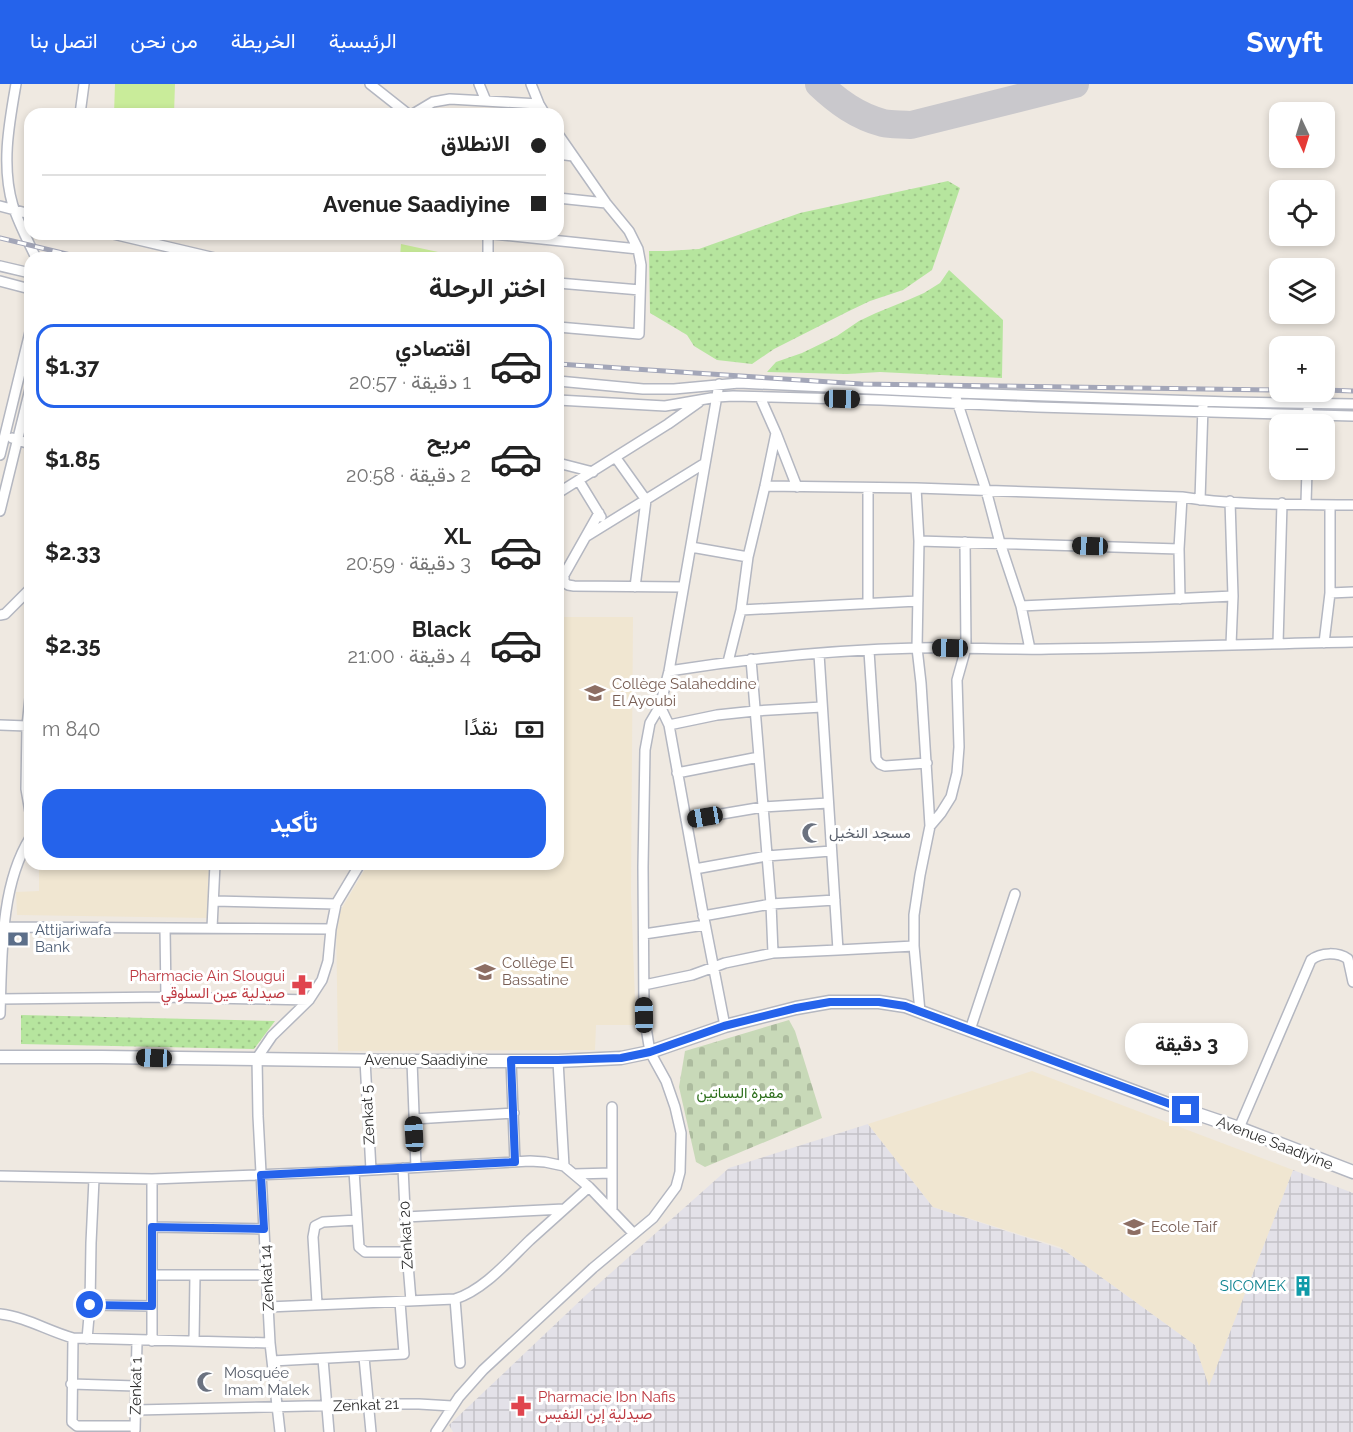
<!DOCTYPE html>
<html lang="ar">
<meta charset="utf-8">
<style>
body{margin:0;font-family:Raleway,Vazirmatn,sans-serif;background:#f6f6f6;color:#222;direction:rtl;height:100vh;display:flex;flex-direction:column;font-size:22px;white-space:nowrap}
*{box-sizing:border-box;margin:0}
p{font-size:20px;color:#767676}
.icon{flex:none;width:33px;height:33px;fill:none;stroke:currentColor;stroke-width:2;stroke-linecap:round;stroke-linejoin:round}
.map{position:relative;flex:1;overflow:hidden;direction:ltr}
.details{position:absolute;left:24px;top:168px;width:540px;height:618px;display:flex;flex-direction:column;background:#fff;border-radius:18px;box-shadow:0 3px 9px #0003;direction:rtl}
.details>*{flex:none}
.banner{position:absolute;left:24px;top:24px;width:540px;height:132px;border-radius:18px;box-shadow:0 3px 9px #0003;direction:rtl;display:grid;align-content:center;height:132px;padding:0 18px;background:#fff}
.needle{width:39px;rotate:176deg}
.fabs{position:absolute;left:1269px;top:18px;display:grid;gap:12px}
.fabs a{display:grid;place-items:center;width:66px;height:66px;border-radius:12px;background:#fff;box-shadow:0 3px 9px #0003;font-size:30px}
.end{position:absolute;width:27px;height:27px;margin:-14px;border:8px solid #2563eb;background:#fff;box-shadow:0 0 0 3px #fff}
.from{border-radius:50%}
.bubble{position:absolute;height:42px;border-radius:18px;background:#fff;box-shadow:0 3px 9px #0003;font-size:20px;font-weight:700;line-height:42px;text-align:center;direction:rtl}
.car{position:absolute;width:18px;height:36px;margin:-18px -9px;border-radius:8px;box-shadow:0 0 4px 2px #0007;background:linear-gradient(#222 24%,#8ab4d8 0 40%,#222 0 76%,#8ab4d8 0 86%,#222 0)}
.banner b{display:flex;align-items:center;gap:21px;height:57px;font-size:22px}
.banner b+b{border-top:2px solid #e0e0e0}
.banner i{width:15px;height:15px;background:#222}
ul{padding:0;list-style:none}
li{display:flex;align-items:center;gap:18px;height:84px;margin:0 12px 9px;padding:0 6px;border:3px solid transparent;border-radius:18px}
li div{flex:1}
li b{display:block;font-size:22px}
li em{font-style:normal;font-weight:700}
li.on{border-color:#2563eb}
li>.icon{width:54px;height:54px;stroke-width:1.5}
h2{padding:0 18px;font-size:27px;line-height:72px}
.pay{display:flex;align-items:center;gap:15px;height:66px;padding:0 18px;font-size:22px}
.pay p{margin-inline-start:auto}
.button{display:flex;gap:12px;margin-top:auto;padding:12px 18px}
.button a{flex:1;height:69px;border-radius:18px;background:#2563eb;color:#fff;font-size:24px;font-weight:700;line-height:69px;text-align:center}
header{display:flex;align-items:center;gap:36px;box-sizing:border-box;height:84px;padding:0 30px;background:#2563eb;color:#fff}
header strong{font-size:28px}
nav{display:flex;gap:33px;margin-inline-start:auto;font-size:21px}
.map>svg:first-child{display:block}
.industrial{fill:url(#industrial-grid)}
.education{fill:#f0e6d1}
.grass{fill:url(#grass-dots)}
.cemetery{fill:url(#cemetery-stones)}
.pitch{fill:#c9ec9a}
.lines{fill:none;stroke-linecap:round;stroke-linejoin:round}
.taxiway{stroke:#c9c8cc;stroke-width:28}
.street-casing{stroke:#b4b7c1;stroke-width:12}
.secondary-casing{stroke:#b4b7c1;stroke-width:15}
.street{stroke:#fff;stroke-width:9}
.secondary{stroke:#fff;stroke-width:12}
.rail-casing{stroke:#a3a6b8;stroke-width:5}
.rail{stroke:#fff;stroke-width:3;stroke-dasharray:9;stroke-linecap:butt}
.route{stroke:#2563eb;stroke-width:8}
.labels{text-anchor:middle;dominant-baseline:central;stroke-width:6;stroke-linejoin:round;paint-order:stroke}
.education-label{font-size:15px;fill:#785e54;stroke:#fff;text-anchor:start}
.worship-label{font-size:15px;fill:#5b616d;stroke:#fff;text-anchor:start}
.service-label{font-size:15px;fill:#4e5e75;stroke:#fff;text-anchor:start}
.health-label{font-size:15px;fill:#be3a42;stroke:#fff;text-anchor:end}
.street-label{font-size:15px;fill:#2e2e2e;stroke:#fff}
.park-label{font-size:15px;fill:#2c6e1b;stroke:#fff}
.culture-label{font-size:15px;fill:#0d838f;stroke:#fff;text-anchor:end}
</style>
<header>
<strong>Swyft</strong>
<nav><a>الرئيسية</a><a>الخريطة</a><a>من نحن</a><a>اتصل بنا</a></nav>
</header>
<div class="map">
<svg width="1353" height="1348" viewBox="0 0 1353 1348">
<defs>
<pattern id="industrial-grid" width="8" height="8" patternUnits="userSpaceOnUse" patternTransform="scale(1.5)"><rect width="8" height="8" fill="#e3e1e8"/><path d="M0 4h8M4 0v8" fill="none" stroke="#c3c1c7"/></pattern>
<pattern id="grass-dots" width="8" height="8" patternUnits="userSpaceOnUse" patternTransform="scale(1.5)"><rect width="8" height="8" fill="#b6e59e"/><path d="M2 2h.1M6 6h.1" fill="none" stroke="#9dc588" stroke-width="1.8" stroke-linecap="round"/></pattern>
<pattern id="cemetery-stones" width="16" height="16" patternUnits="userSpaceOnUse" patternTransform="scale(1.5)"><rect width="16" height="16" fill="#c8d9b8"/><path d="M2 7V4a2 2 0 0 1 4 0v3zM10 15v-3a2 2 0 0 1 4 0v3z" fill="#acbb9e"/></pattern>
</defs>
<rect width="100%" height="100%" fill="#efe9e1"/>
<path class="industrial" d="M868,1040L933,1123L1064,1166L1195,1261L1209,1301L1293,1086L1353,1109V1348H453L449,1341L585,1212L729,1084Z"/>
<path class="education" d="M558,533H633L631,810L636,941H596L595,966L338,967L336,834L368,780H558Z
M39,780H211L209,834L17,831L16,808L39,807Z
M1032,987L1293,1086L1209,1302L1195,1261L1060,1163L933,1123L868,1040Z"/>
<path class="grass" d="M948,97L960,104L932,186L903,206L870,217L849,227L774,265L752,280L717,276L694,262L687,251L650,229L649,167H667L699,165L800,129Z
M949,186L1003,236L1002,294L880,288L847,290L767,288L776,278L802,269L837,252L859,237L876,229L908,216L924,209L940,199Z
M21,931L275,937L254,965L21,960Z"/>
<path class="cemetery" d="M789,936L795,947L822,1034L705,1083L696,1078L679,1003L685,967Z"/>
<path class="pitch" d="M115,0H175L174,30H114Z
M401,160L466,174H400Z"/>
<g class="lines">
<path class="taxiway" d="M819,0C838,18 857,32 883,39C891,41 902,40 911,41L1075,0"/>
<g class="street-casing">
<path id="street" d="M16,0C9,40 1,82 13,122C19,140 28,157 36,174
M370,0L408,30
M479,0L486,17
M531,0L539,20L545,30
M80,30L84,0
M413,30L433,18L450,15L539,20
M558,50L606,119L629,147L638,165L641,181L639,250L558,243
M558,70L573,72
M558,114L606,119
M0,122L30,130
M113,150L215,174
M493,150L638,165
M488,174V150
M0,182L30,189
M0,197L30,205
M558,199L640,206
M558,297L643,305H674L739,299L955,309L1230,318L1353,320
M956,314L986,406L1000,459L1021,522L1030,565
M558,316L665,322L717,313L733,312L881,316L1037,323L1353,332
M1307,340L1308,325
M776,349L797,403
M12,354L30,360
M0,371L30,248
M616,374L646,416L635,503
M558,379L593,388
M579,397L601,433
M765,402L916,404L1182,413C1238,422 1296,420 1353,421
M868,404V519
M916,404L919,457L917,564L921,599L930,742L920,791L914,831V862L920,928
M558,409L668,340L699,318
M1200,416L1203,322
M1230,417L1233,512L1231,561
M1306,419L1307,386
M0,427L30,305
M599,429L564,491V498L568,501L574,502L683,503
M587,452L705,379
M919,457L1179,465
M691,463L748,473
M1330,509L1353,508
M1180,515L1179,465L1182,413
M1021,522L1233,512
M741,526L918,517
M0,531L5,530L30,505
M1324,559L1330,509V421
M1278,560L1282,419
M869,567L876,675L880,680L885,682L927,679
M819,570L838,866L914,862
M751,575L771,820L773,869
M728,578L741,526L748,473L765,402L776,349L760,313
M669,587C751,574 834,566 917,564C961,563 1005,566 1049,565C1150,564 1252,560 1353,558
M30,614L27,642L26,705L30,728
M660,622L669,641L702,824L725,942
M0,641L27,642L30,640
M669,641L717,631L755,627L822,623
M677,689L759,673
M686,736L763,723L828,719
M930,742L941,729L951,713L957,689L959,663L957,596L966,564L965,458
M695,785L767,772L831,767
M214,817L336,820
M703,832L771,820L835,816
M0,843L331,845
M165,844L166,913
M212,844L215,780
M644,850L705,841
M644,901L692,891L725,879L773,869L838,866
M0,915L166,913L309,916
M0,930C2,872 0,802 30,754
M970,946L1015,810
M365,976L371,1086
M511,976L515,1078
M412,977L416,1083
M558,977L564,1082
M612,1023V1127
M414,1035L514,1029
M1239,1044L1311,876C1321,868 1338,868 1348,875L1353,898
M403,1084L407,1168L411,1217
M354,1087L359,1163L365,1168H407
M574,1090L612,1089
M0,1092L152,1095L354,1087L530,1077L545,1078L564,1082L589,1103L634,1150
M405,1133L564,1125
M152,1143L264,1145
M152,1191H266
M455,1215L460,1279
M317,1220L313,1153L315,1142L323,1138L357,1136
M90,1221L152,1222
M268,1223L455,1215C484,1206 509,1176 530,1156C550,1138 569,1121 589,1103
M0,1230C26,1233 48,1247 73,1254L270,1259
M73,1254L72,1338L77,1342H135
M87,1255L90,1221L91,1159L94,1095
M152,1257V1095
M194,1257L195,1191
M364,1273L371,1348
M323,1275L329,1348
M272,1277L404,1270L400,1218
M71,1300L136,1302
M136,1326L392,1320H419L452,1322
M135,1346L137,1257
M280,1348L270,1259L258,1032L257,974L272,952L309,916L322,896L328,877L331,845L336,820L360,780
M436,1348L459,1313L483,1286L593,1184L653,1134L676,1103L680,1088L681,1049L675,1023L666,997L650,968L644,931L643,783L645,666L650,639L660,622L669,587L719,300"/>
</g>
<g class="secondary-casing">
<path id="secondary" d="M0,973H102L395,977H558L621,974L650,968L725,942L796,924L830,918H879L905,922L1168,1020L1239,1044L1353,1088"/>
</g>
<use href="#street" class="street"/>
<use href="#secondary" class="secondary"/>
<g class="rail-casing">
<path id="rail" d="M0,154L83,174
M558,280L861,300L1280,306
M1324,306L1353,307"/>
</g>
<use href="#rail" class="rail"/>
</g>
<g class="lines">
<path class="route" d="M90,1221L152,1222V1143L264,1145L261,1091L515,1078L511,976H558L621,974L650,968L724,942L796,924L830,918H879L905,922L1186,1026"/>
</g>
<defs>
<g id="school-bare" transform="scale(1.62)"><path d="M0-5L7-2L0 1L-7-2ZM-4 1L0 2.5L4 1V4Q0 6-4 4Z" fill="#8d6e63" stroke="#fff" stroke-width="2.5" paint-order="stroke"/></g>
<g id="mosque-bare" transform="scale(1.62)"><path d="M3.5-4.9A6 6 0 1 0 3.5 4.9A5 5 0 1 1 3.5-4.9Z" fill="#6b7280" stroke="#fff" stroke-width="2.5" paint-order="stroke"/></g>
<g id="bank-bare" transform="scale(1.62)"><path d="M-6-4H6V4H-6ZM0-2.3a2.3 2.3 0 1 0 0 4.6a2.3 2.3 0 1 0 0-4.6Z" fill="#5c6f8a" stroke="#fff" stroke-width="2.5" paint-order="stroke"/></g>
<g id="pharmacy-bare" transform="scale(1.62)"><path d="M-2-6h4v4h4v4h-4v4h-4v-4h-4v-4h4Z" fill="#e0444e" stroke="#fff" stroke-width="2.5" paint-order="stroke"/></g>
<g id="building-bare" transform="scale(1.62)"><path d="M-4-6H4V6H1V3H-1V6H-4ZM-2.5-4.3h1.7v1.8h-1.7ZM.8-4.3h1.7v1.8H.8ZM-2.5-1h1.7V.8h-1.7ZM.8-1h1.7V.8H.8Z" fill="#0f9aa8" stroke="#fff" stroke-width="2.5" paint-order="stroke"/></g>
</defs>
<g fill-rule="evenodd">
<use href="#school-bare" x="595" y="609"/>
<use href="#mosque-bare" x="812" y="749"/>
<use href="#bank-bare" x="18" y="855"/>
<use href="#school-bare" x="485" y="888"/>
<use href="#pharmacy-bare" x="302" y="901"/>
<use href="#school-bare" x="1134" y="1143"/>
<use href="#building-bare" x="1303" y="1202"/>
<use href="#mosque-bare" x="207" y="1298"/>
<use href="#pharmacy-bare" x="521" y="1322"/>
</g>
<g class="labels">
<g class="education-label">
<text x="612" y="600">Collège Salaheddine<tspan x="612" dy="17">El Ayoubi</tspan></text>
<text x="502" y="879">Collège El<tspan x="502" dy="17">Bassatine</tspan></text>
<text x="1151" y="1143">Ecole Taif</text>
</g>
<g class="worship-label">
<text x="829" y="749">مسجد النخيل</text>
<text x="224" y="1289">Mosquée<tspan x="224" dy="17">Imam Malek</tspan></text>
</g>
<g class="service-label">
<text x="35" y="846">Attijariwafa<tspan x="35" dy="17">Bank</tspan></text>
</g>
<g class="health-label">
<text x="285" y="892">Pharmacie Ain Slougui<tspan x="285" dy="17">صيدلية عين السلوقي</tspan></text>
<text x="538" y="1313" text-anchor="start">Pharmacie Ibn Nafis<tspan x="538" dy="17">صيدلية إبن النفيس</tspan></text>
</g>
<g class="street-label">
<text x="426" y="976">Avenue Saadiyine</text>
<text transform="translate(368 1031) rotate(-93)">Zenkat 5</text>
<text transform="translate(1275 1059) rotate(21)">Avenue Saadiyine</text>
<text transform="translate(406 1151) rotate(-93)">Zenkat 20</text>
<text transform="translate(267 1194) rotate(-93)">Zenkat 14</text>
<text transform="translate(136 1302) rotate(-89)">Zenkat 1</text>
<text transform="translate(366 1321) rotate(-2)">Zenkat 21</text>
</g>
<g class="park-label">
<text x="740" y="1009">مقبرة البساتين</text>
</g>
<g class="culture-label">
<text x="1286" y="1202">SICOMEK</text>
</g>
</g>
</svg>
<div class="fabs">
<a><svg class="needle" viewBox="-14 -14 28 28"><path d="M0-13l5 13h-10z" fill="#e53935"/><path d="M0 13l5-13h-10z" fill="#767676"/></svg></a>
<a><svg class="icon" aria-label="locate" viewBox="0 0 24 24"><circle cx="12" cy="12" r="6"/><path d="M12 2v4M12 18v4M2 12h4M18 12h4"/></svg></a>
<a><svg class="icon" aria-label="layers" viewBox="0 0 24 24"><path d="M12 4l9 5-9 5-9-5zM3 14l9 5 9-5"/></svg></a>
<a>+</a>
<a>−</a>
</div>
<i class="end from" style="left:90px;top:1221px"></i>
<i class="end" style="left:1186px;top:1026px"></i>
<div class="bubble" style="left:1125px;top:939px;width:123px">3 دقيقة</div>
<i class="car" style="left:842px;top:315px;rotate:91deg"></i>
<i class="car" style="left:1090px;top:462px;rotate:272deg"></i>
<i class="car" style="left:950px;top:564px;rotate:271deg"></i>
<i class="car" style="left:705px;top:733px;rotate:260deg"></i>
<i class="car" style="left:644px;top:931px;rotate:359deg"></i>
<i class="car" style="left:154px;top:974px;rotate:272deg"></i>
<i class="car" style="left:414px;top:1050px;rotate:357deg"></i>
<div class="banner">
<b><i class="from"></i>الانطلاق</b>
<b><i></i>Avenue Saadiyine</b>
</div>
<section class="details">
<h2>اختر الرحلة</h2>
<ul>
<li class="on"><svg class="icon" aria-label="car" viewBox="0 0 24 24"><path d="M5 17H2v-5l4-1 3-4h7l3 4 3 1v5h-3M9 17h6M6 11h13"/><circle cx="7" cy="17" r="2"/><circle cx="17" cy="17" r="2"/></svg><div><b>اقتصادي</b><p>1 دقيقة · 20:57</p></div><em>$1.37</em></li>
<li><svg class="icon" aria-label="car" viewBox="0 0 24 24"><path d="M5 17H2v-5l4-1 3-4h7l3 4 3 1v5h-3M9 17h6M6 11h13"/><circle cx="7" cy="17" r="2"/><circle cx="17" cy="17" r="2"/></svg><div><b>مريح</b><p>2 دقيقة · 20:58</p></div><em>$1.85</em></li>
<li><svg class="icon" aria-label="car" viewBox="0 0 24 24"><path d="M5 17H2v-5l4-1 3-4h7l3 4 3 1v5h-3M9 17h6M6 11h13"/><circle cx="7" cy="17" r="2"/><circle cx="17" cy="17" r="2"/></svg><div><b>XL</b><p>3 دقيقة · 20:59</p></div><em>$2.33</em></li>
<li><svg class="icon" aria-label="car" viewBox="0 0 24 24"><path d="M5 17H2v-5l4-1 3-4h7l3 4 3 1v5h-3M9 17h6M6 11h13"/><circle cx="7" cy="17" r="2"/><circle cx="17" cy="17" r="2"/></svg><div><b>Black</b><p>4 دقيقة · 21:00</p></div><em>$2.35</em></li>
</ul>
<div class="pay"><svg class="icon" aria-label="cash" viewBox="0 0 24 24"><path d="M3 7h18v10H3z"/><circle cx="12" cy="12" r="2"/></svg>نقدًا<p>840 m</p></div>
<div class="button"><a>تأكيد</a></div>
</section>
</div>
